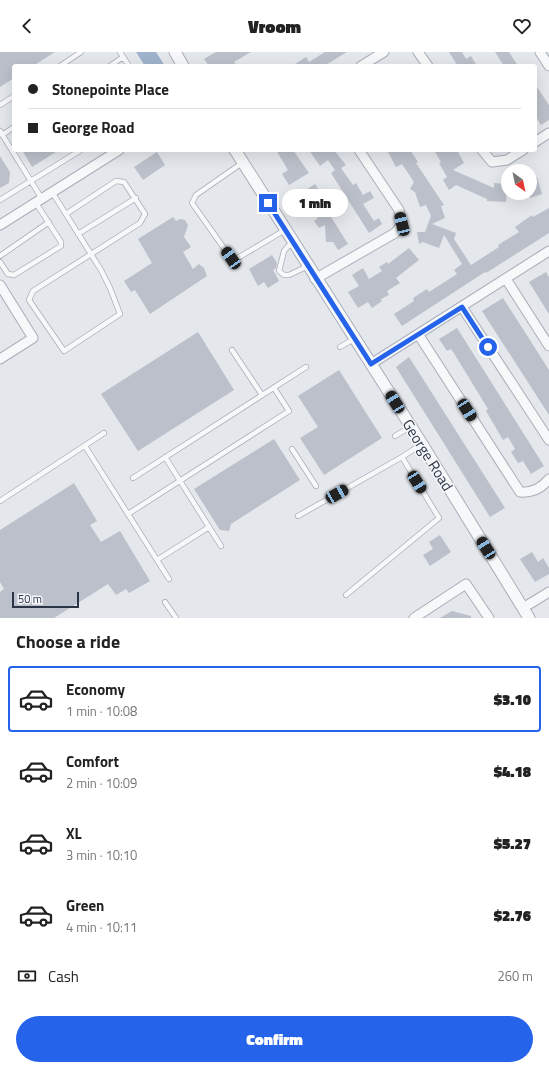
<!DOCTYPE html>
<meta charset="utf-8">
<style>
body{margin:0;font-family:"Titillium Web",sans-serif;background:#f6f6f6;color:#222;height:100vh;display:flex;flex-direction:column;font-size:15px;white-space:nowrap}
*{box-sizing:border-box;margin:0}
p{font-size:13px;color:#767676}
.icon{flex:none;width:22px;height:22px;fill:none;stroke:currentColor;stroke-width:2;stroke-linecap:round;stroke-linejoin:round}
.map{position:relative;height:566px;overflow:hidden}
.drawer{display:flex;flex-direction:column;background:#fff;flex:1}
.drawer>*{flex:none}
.top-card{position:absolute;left:12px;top:12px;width:525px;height:88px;border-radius:4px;box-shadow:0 4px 16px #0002;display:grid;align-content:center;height:88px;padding:0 16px;background:#fff}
.needle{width:26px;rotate:147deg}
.fabs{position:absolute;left:501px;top:112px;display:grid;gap:8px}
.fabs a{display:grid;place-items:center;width:36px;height:36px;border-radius:50%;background:#fff;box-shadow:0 4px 16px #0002;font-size:20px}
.scale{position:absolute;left:12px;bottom:10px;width:67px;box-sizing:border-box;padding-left:4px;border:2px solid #2b3445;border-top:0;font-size:11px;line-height:14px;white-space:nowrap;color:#2b3445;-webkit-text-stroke:3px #f4f6f9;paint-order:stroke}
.end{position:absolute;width:18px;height:18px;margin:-9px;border:5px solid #2563eb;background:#fff;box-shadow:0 0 0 2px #fff}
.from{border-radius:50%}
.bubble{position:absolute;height:28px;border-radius:14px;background:#fff;box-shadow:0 4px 16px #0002;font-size:13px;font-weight:800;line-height:28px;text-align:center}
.car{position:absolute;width:12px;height:24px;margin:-12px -6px;border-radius:5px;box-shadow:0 0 3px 1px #0007;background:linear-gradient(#222 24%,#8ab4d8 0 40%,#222 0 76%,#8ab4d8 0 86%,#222 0)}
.top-card b{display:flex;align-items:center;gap:14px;height:38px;font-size:15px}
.top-card b+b{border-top:1px solid #e0e0e0}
.top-card i{width:10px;height:10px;background:#222}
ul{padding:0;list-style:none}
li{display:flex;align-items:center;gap:12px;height:66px;margin:0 8px 6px;padding:0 8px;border:2px solid transparent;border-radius:4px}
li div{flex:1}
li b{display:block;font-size:15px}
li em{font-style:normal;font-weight:800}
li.selected{border-color:#2563eb}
li>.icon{width:36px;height:36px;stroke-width:1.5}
h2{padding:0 16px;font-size:18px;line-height:48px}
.pay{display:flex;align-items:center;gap:10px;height:44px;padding:0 16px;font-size:15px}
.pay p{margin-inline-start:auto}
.action{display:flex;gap:8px;margin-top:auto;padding:8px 16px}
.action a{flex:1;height:46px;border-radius:24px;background:#2563eb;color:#fff;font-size:16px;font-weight:800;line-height:46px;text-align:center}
header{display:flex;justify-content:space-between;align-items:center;height:52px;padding:0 16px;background:#fff;font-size:18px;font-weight:800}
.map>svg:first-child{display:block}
.water{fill:#9fb4cc}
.building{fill:#bbc0ca}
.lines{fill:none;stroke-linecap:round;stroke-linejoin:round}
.service-casing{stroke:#a9aeb7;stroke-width:6}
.minor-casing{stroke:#a9aeb7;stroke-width:11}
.tertiary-casing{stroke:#a9aeb7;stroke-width:13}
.service{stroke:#f7f8fa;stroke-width:4.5}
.minor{stroke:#f7f8fa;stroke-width:9}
.tertiary{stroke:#f7f8fa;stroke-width:11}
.route{stroke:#2563eb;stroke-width:5}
.labels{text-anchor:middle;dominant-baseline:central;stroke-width:3;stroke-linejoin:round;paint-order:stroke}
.street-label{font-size:15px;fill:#2b3445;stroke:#f4f6f9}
</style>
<header><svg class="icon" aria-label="back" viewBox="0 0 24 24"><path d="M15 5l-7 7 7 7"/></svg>Vroom<svg class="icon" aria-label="heart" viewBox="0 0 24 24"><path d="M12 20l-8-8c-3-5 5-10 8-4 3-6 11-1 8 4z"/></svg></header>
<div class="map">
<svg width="549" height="566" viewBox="0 0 549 566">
<rect width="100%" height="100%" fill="#e4e7ec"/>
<path class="water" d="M136,0H156L165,14H145Z"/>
<path class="building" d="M0,0H55L33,14H14V26L0,35Z
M216,0H251L234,10L237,14H209L204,7Z
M325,0H347L324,14H292L306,5L309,10Z
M449,0H462L466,7L471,4L477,14H455L457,13Z
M495,0H509L518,14H504Z
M535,32L549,53V68L541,73L535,63Z
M22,98H59L32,115Z
M276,98H293L309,121L289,133L282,122L288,118Z
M309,98H334L346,113L341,116L353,133L356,131L363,143L370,139L374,146L363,152L374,169L379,166L382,172L369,181L331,121L335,118L328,108L320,114Z
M387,98H410L418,110L416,111L444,153L441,154L445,166L432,172L456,181L454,187L471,213L499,195L498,193L519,180L515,175L532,163L533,165L549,156V181L486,221L485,220L402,274L394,262L414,249L413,246L427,237L429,240L457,222L454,218L462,212L444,183L439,196L423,190L419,192L417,180H425L431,164L426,153L420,155L415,140L410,137L414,130L402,112L396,115Z
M434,98H457L464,111L453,118L494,136V131L507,132L506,150L487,149V147L456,133L449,138L443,128L447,125L439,111L441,110Z
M157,100L165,113L143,128L134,115Z
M0,104L10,120L9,131L0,136Z
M537,125L542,142L530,146V127Z
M315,132L323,144L319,146L348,192L338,198L333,190H326L325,173L319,176L314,169L318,166L310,153L305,156L297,144Z
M173,165L176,169L180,167L185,168L188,173L184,185L191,195L183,200L193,217L199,212L204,216L207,224L150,262L135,238L131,240L124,229L152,211L138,187Z
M409,196L419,208L396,226L400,231L387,239L389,243L381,247L382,249L372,256L368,250L358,256L348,240L359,234L352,223L363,216L369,227L382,219L379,215L387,210L388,212Z
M272,203L277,211L276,216L273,218L279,229L268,236L264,230L258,234L249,217Z
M546,220L549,225V262L529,230Z
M503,246L549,318V363L482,259Z
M457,276L544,414L531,422L523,409L518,411L511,400L515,397L508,385L503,388L486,359L488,357L455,303L451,297L447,299L439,287Z
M198,280L234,338L138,399L101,342Z
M409,305L505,456L490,465L396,315Z
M339,318L382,386L324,423L300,386L318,375L298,344Z
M274,387L300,428L231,472L229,479L220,478L194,437Z
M74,431L97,469L90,473L101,490L120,479L150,529L129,541L126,537L116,543L108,532L54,566H0V540L4,537L0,530V478Z
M440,483L451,500L430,514L423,503L433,497L429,490Z
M532,500L538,510L543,506L549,516V522L535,530L520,507Z
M452,559L471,564V566H440Z"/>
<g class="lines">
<g class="service-casing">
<path id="service" d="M120,0L129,14
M60,14L81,0
M110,14L123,5
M0,53L14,44
M0,79L42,147
M2,83L14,75
M242,111L196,143L192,151L231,206L236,207L285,178
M52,140L101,218L110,236L120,262L64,299L29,248L33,239L140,171L145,162L124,130L116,129L66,162
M0,148L81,98
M78,182L136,146
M292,190L284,199L279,219L284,223H289L308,214
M0,204L49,170
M0,210L8,222L14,223L61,194V190L36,151
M340,295L354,287
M232,298L262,343
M395,384L410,375
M85,394L169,527
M292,397L316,434
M165,405L221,494
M402,405L422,392
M133,426L306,315
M0,449L104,381
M128,462L289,359L274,336
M298,464L402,405L439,466L346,543
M157,508L209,475
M165,550L176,566"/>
</g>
<g class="minor-casing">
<path id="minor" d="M418,0L428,14
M540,0L549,14
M361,14L384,0
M535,90L549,81
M482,98L492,110L507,108L523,98
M0,173L119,98
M315,227L395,181L402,172L399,158L359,98
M506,227L549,294
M0,233L33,286L0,307
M462,255L549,388
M418,282L520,440C532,441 541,437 549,427
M371,312L549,199
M523,556L549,540
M414,566L466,532L489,566"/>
</g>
<g class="tertiary-casing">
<path id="tertiary" d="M175,0L183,14
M235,98L422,392L529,566"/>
</g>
<use href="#service" class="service"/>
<use href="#minor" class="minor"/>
<use href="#tertiary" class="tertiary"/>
</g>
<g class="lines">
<path class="route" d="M268,151L371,312L462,255L488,295"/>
</g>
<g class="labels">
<g class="street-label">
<text transform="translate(428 403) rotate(58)">George Road</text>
</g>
</g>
</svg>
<div class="fabs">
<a><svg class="needle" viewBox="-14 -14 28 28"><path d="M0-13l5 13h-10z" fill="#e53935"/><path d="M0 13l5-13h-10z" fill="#767676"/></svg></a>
</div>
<div class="scale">50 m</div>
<i class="end from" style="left:488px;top:295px"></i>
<i class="end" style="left:268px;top:151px"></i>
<div class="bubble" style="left:282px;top:137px;width:66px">1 min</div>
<i class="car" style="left:402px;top:172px;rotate:346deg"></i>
<i class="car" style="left:231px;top:206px;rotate:325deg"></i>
<i class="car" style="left:395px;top:350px;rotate:328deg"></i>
<i class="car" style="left:467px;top:358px;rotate:147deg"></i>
<i class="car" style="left:417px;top:430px;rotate:148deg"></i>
<i class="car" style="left:337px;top:442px;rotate:60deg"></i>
<i class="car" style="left:486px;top:496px;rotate:328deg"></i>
<div class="top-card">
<b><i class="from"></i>Stonepointe Place</b>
<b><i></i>George Road</b>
</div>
</div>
<section class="drawer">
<h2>Choose a ride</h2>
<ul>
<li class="selected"><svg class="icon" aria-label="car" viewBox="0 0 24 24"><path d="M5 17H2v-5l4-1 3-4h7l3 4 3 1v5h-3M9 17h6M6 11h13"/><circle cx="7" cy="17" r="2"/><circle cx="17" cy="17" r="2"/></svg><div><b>Economy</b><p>1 min · 10:08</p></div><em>$3.10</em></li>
<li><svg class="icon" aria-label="car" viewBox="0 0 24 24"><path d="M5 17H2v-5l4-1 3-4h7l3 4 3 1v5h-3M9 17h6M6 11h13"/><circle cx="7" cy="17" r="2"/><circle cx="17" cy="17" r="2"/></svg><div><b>Comfort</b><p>2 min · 10:09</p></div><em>$4.18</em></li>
<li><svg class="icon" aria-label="car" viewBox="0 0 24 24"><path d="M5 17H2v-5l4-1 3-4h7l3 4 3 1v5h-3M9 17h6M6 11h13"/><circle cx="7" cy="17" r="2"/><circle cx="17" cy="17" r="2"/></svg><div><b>XL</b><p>3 min · 10:10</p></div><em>$5.27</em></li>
<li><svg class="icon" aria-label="car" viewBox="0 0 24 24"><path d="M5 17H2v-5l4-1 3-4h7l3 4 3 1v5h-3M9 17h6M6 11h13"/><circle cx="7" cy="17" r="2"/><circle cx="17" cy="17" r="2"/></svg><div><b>Green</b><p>4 min · 10:11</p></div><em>$2.76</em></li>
</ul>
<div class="pay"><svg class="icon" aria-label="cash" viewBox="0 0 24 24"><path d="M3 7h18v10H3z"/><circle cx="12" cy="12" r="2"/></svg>Cash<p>260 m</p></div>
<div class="action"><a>Confirm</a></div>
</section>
